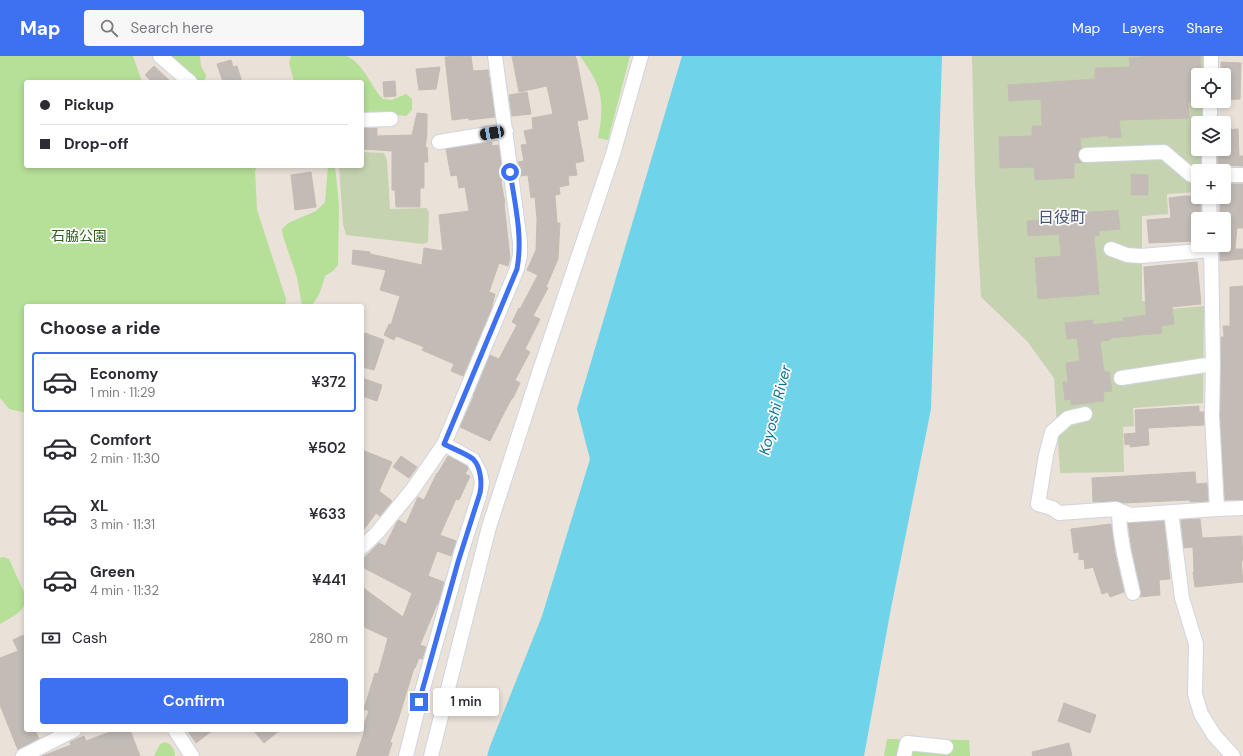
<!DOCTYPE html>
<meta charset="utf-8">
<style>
body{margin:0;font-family:"DM Sans","Noto Sans JP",sans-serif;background:#f7f7f7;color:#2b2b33;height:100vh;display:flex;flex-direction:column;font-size:15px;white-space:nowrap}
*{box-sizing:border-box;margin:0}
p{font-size:13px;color:#7c7c81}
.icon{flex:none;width:22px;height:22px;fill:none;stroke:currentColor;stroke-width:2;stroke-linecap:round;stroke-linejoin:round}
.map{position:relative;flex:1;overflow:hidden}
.panel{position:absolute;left:24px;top:248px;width:340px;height:428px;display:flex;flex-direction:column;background:#fff;border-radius:4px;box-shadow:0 2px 6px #0003}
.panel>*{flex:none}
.top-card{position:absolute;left:24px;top:24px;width:340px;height:88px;border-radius:4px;box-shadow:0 2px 6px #0003;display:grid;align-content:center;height:88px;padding:0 16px;background:#fff}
.buttons{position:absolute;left:1191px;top:12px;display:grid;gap:8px}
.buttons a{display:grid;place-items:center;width:40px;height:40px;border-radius:4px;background:#fff;box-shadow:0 2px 6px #0003;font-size:20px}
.end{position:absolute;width:18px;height:18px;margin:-9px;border:5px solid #3e70f2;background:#fff;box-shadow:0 0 0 2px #fff}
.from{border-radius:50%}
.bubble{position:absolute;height:28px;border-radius:4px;background:#fff;box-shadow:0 2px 6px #0003;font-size:13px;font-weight:600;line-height:28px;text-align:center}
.car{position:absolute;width:12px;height:24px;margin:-12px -6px;border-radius:5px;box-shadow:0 0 3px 1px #0007;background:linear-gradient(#222 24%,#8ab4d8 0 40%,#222 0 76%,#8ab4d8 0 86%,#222 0)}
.top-card b{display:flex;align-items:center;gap:14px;height:38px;font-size:15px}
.top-card b+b{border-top:1px solid #e1e1e2}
.top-card i{width:10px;height:10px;background:#2b2b33}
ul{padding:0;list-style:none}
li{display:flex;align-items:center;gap:12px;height:60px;margin:0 8px 6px;padding:0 8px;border:2px solid transparent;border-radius:4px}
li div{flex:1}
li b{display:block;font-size:15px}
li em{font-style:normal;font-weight:600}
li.selected{border-color:#3e70f2}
li>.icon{width:36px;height:36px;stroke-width:1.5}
h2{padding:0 16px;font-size:18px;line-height:48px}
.pay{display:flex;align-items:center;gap:10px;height:44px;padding:0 16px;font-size:15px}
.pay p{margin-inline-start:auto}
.button{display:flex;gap:8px;margin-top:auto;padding:8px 16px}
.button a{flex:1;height:46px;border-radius:4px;background:#3e70f2;color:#fff;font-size:16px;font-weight:600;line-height:46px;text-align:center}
header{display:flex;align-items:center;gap:24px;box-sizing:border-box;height:56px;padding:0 20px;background:#3e70f2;color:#fff}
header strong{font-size:19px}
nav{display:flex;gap:22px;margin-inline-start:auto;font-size:14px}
.search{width:280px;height:36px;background:#f7f7f7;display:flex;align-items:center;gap:10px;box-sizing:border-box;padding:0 14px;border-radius:4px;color:#7c7c81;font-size:15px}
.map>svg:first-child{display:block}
.green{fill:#b6df97}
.cemetery{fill:#c5d3b1}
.water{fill:#6fd3e9}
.building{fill:#c2bbb6;stroke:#c5bdb3}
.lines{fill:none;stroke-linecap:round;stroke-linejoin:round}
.minor-casing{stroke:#cfd4e0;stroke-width:16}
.minor{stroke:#fff;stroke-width:14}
.route{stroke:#3e70f2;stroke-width:5}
.labels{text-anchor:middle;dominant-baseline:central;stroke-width:3.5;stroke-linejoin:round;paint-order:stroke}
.park-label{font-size:14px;fill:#30601c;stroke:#fff}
.water-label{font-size:15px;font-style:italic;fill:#127191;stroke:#fff}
.quarter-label{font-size:16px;fill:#4a5676;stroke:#fff}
</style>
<header>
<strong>Map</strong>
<div class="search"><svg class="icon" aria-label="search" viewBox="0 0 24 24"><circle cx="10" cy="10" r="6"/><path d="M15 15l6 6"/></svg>Search here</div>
<nav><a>Map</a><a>Layers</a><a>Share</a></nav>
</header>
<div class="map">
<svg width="1243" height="700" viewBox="0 0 1243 700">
<rect width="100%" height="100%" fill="#eae1d9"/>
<path class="green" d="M0,0H133L142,26H26V110H257L255,115L257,154L286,243L285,250H26V357L9,353L0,342Z
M172,0H200L201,10L206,19L205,23L202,26L199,25Z
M291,0H346C364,7 370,30 383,43L392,44L406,38L412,43V54L406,60L389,58L362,59V26H294L289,7Z
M580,0H630L608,84L598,82C602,64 604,41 595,24C591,15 585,8 580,0Z
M328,110H335L339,149L338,209L333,215L325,220C322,231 319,242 311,250H302L297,221L283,180L282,173L288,167L316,155L325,146Z
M3,501L9,503L26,541C26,556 11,561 0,568V502Z
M887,683L969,684L970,700H884Z
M165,686C171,688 175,693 175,700H154L160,688Z"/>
<path class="cemetery" d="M972,0H1207V19H1198V45H1206V67H1198V93H1205V115H1198V136L1167,138L1168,158L1142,160V245L1169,247L1170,253L1204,250L1203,347L1133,352L1134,370L1123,371L1124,416L1060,417L1054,322L1027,285L981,241L975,128Z
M362,96L384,97L387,104L390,153L426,152L429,156L428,186L423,188L346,179L343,168L339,110H362Z"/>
<path class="water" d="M682,0H942L931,353L891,552L864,700H487L490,690L542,560L590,403L577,353Z"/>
<path class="building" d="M455,0H471L473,15L488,14L495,61L469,64V62L452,64L445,1Z
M512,0H575L577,5L588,63L577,65L584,105L575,107L577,119L568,120L569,129L559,131L560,138L555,139L557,167H560L558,203L546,231L548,232L533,260L540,263L525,293L530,296L515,324L520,327L513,342H512L505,355L490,385L460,371L474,340H473L490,299L499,303L517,269L512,266L519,252L520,253L538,219L527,214L536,194L537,163L535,141L531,142L528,119L520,120L518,106L524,105L521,89L527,88L524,75L533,73L532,62L553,58L547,30L519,36Z
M1149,0H1200L1201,19H1198V45L1188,46L1189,62L1119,64L1121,81L1108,82V79L1080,82L1081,93L1078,100L1081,107H1074V122L1035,124L1034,111L1000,112L999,81L1032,80V70H1042L1041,43L1009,45L1008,29L1095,23V12L1130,11L1129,2Z
M231,4L233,11L237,10L242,26H223L217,8Z
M1221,6L1241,7L1240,43L1224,44V19H1221Z
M154,10L171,26H152L145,19Z
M440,11L436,33L419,34L416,13Z
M395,25L396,40L384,41L383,26Z
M527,36L531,58L512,60L509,39Z
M417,57L427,58V78L425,92L427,91L428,106H424V132H420V151H396L395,134H392V95L362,93V72H377V80L412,79Z
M1238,73L1239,100H1243V110L1218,109V93H1224V74Z
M492,86V90L498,89L499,91L503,123L501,126L505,147H504L510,202L508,210L499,207L489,236L495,238L491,254L463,320L451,315L454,308L422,294L424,291L396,280L394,284L384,279L389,268L391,269L400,240L380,234L386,214L352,208L353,194L370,196V198L422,209L424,192L443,195L439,159L469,155L465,131L459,132L457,119L451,120L446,93Z
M311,116L316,151L295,154L291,119Z
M1131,118L1148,119V139H1131Z
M1226,128H1243V172H1237L1235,193H1243V203L1220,205V189H1224V163H1220V141L1226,140Z
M1185,140H1198V142H1200L1201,163H1198V173L1195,174V185L1149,187L1147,164L1171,162L1169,142Z
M1118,154L1120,173L1099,175V180H1094L1099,238L1038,243L1035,202L1061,200L1059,178L1028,180L1027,165L1068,162V158Z
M1197,206L1201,248L1172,251L1174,268L1161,270L1162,277L1110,282V284L1100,285L1104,316H1109L1112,335L1103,336L1104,345L1071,349V343L1065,344L1063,326H1068L1066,307L1080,305L1077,282L1067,283L1065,267L1093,264V269L1124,265L1123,262L1146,259L1144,211Z
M1243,230V444H1225L1220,360L1221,281H1224L1223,270H1230V231Z
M365,277L384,284L374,314L362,311V286Z
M362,322L382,329L377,345L362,340Z
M1199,350V356H1204V369L1148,372L1149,389L1130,391V388L1125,389L1124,378L1136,377L1135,354Z
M362,394L392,406L379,435L392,445L380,460L376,457L362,476Z
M401,400L417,411L409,422L393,411Z
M448,400L467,410L468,413L465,418L470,420L459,444L456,443L440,479L456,485L451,500L437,495L428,520L444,526L438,548H437L420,589L426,591L422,603L419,602L415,612H414L398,664L390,686L392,687L388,700H356L365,674H362L369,655L364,653L375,617L378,618L388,582L362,570V531L403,561L412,537L362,511V504L379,487L385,490L398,464L406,468L418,441L424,444L437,417H438Z
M1195,416L1196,428L1207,427L1208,445L1190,446V444L1123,447L1115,445L1093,446L1092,422Z
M1200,463L1202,482L1242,480L1243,505H1241L1243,526L1195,531L1193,516H1194L1193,491L1184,492L1181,464Z
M1164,465L1170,523L1159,524L1160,539L1140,541L1141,535L1132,494L1128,467Z
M1111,468L1115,497L1124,536L1110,541L1108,536L1102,538L1093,511L1085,513L1084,503L1079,504V496L1074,497L1071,473Z
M23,579L26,585V674H35L39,683L18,694L0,649V602L18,595L13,584Z
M1064,647L1096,659L1090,677L1058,665Z
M115,674H130L140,700H42L71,689L70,686L84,680L86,685Z
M187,674H213L196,687Z
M253,674H280L264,687Z
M1069,687L1072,700H1033L1032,696Z"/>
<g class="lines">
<g class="minor-casing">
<path id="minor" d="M160,0L190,26
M1211,19V0
M362,64L391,63
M1210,67V45
M439,86L506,75
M1086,99L1164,96L1191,119H1198
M1209,115V93
M1224,119H1243
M1209,141L1210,163
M1211,189L1213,308L1212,360L1217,453
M1111,193L1127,199L1141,200L1211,194
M1121,322L1213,308
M1085,358L1068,362L1052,376L1046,399L1038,448L1052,452L1059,457L1116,453L1130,459L1217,453L1243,452
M1119,454C1119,482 1127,510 1133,537
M1171,456L1182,542L1196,588L1195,638L1201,658L1214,679L1233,700
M362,491L377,477L413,433L444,388L517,213L520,199V186L495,0
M175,674L192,700
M23,700L74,674
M406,700L423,632L462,494L480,437L482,426L480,417L473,404L444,388
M431,700L489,471L539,317L613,98L641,0
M904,700L907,687L946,691"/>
</g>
<use href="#minor" class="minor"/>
</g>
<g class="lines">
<path class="route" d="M419,646L458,506L480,437C482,427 481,411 473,403C467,398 451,392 444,388L517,213C523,181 515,148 510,116"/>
</g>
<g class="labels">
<g class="park-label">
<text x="79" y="180">石脇公園</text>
</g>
<g class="water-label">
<text transform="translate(775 354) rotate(-76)">Koyoshi River</text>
</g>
<g class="quarter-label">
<text x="1062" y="161">日役町</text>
</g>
</g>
</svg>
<div class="buttons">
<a><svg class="icon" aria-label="locate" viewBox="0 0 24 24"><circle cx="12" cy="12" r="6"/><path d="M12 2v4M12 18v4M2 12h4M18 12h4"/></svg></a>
<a><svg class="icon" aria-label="layers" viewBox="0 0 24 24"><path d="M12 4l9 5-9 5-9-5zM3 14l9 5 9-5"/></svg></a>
<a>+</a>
<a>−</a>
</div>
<i class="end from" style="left:510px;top:116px"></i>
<i class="end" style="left:419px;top:646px"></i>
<div class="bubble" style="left:433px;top:632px;width:66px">1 min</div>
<i class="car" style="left:492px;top:77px;rotate:260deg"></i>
<div class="top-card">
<b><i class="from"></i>Pickup</b>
<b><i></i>Drop-off</b>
</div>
<section class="panel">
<h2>Choose a ride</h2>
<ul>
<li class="selected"><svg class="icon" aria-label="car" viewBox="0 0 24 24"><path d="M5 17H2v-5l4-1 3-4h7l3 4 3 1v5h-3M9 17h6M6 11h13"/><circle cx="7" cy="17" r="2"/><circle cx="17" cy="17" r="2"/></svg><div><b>Economy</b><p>1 min · 11:29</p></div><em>¥372</em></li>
<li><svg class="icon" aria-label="car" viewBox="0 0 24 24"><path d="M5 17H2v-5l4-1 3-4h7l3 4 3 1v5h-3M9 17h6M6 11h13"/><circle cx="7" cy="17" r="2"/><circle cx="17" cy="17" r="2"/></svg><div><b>Comfort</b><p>2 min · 11:30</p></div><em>¥502</em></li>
<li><svg class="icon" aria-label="car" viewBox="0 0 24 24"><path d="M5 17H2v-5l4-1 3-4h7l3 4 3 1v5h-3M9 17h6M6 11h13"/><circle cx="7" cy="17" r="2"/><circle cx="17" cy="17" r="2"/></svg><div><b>XL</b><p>3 min · 11:31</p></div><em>¥633</em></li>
<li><svg class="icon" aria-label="car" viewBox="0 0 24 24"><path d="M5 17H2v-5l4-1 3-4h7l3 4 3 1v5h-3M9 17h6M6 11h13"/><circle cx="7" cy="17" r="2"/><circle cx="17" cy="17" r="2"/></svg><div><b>Green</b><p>4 min · 11:32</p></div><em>¥441</em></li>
</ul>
<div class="pay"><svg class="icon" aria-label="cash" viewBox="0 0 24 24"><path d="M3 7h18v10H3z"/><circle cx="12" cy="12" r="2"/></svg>Cash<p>280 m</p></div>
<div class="button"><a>Confirm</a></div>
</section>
</div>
